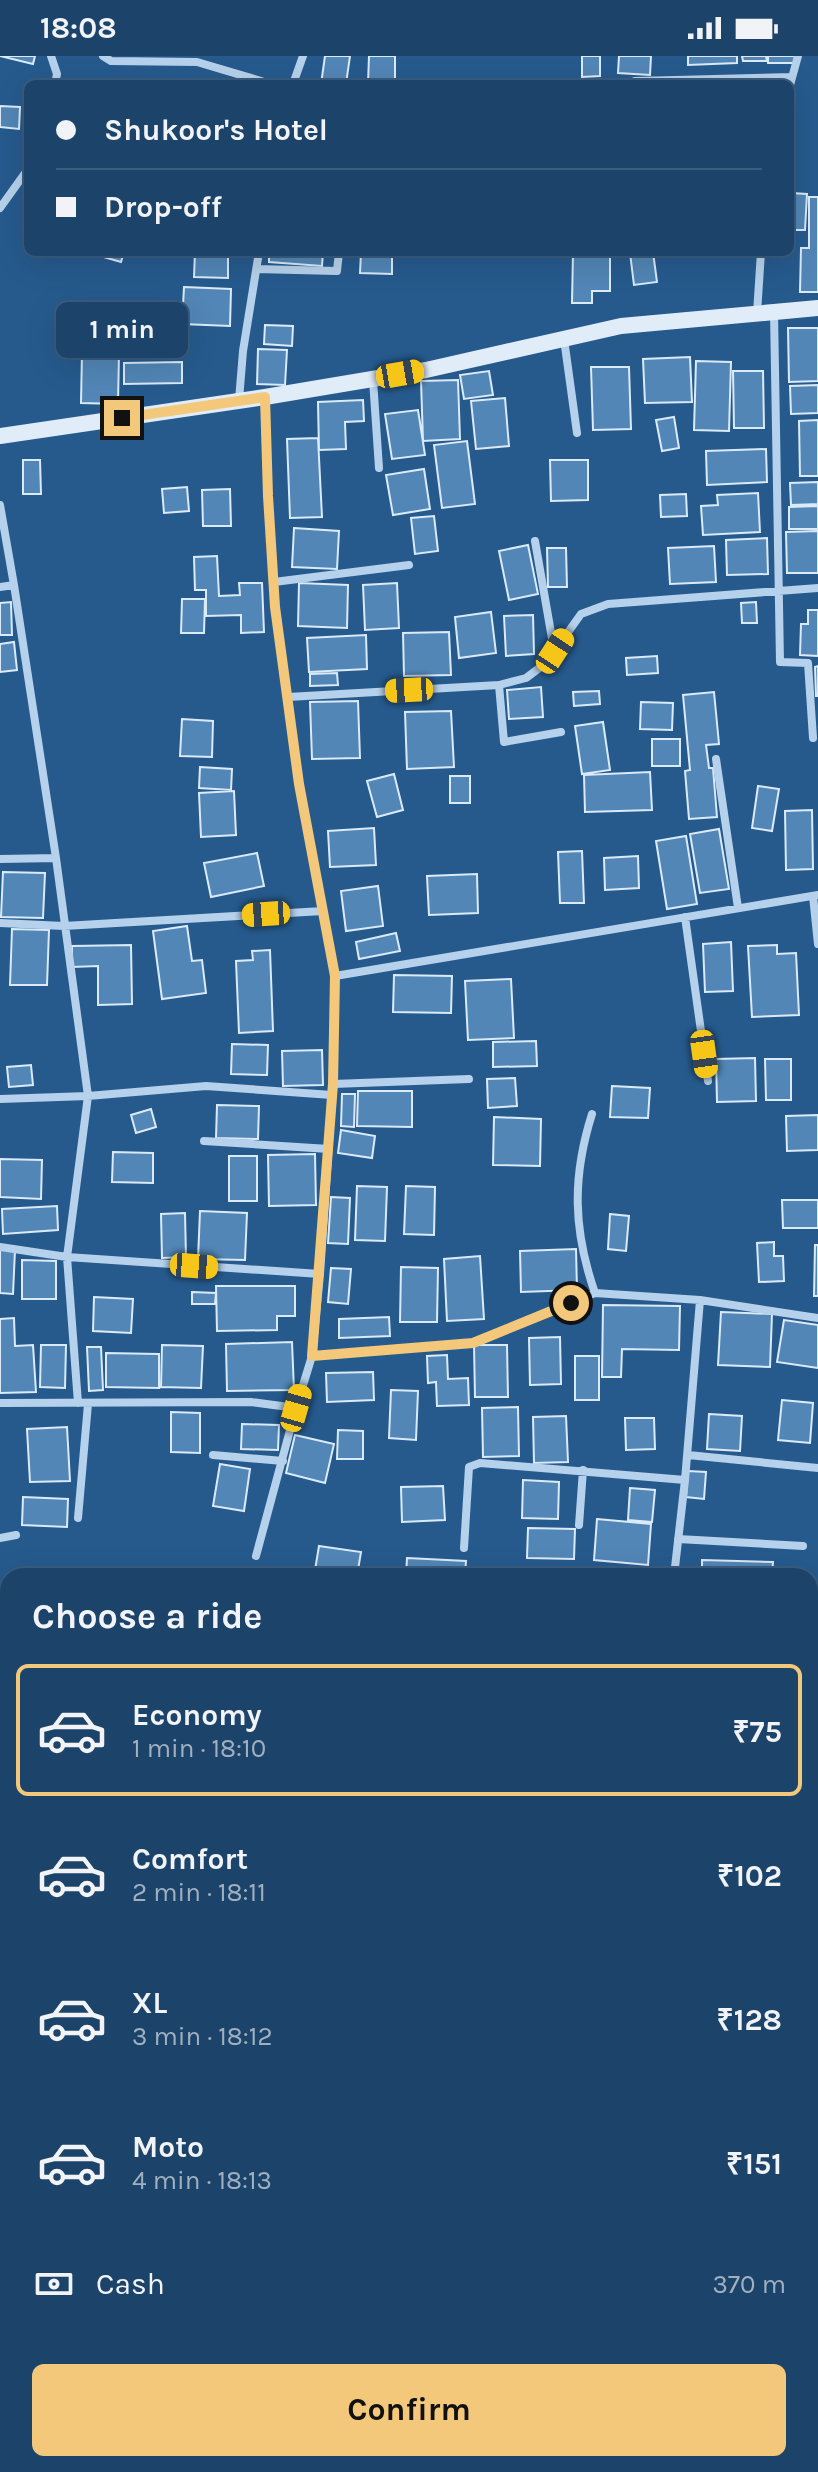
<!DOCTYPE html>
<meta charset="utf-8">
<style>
body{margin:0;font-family:Karla,sans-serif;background:#294e72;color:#f1f3f6;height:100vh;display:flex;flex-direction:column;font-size:30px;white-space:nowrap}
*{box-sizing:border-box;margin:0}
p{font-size:26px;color:#a0b0c1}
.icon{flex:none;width:44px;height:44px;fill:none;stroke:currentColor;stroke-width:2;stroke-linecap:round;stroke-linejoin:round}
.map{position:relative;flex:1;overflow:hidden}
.side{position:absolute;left:0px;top:1512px;width:818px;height:904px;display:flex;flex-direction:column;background:#1c446a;border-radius:24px 24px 0 0;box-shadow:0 8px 32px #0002,0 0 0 2px #3a5c7e}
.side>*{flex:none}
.banner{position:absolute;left:24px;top:24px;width:770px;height:176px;border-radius:12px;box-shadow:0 8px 32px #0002,0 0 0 2px #3a5c7e;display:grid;align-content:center;height:176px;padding:0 32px;background:#1c446a}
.end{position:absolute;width:36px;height:36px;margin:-18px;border:10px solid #f4c87a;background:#111;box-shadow:0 0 0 4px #111}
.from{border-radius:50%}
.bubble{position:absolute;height:56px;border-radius:12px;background:#1c446a;box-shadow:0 8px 32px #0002,0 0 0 2px #3a5c7e;font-size:26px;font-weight:700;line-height:56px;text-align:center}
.car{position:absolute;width:24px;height:48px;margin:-24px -12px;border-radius:10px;box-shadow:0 0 6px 2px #0007;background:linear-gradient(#f5c518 24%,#345 0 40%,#f5c518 0 76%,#345 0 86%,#f5c518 0)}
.banner b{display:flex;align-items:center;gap:28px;height:76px;font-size:30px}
.banner b+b{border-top:2px solid #3a5c7e}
.banner i{width:20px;height:20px;background:#f1f3f6}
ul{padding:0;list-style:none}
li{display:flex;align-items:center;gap:24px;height:132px;margin:0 16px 12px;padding:0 16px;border:4px solid transparent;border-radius:12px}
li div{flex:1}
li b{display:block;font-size:30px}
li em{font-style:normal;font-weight:700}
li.current{border-color:#f4c87a}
li>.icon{width:72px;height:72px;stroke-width:1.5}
h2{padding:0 32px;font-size:36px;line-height:96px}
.pay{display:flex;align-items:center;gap:20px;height:88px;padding:0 32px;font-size:30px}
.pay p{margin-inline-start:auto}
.button{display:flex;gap:16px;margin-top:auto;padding:16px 32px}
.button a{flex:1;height:92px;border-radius:12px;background:#f4c87a;color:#111;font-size:32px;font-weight:700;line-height:92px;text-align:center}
.status{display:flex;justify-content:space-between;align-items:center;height:56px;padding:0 40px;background:#1c446a;direction:ltr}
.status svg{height:22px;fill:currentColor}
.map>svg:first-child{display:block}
.building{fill:#5286b6;stroke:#daeaf8;stroke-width:2}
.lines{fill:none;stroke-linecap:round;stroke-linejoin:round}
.street{stroke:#b6d1eb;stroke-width:8}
.secondary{stroke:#e0edf9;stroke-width:16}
.route{stroke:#f4c87a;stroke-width:10}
</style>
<div class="status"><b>18:08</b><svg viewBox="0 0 49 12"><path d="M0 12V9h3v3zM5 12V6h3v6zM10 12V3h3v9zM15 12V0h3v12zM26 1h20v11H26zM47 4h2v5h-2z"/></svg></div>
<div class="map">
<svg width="818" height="2416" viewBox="0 0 818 2416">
<rect width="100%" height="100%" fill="#265a8d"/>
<path class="building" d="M0,0H35L33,8Z
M325,0H350L346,28H321Z
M369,0H395V28H368Z
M582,0H600V20L582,21Z
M619,0H651L650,19L618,17Z
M688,0H737V7L688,9Z
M742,0H766L767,5H743Z
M768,0H796V7H768Z
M0,50L20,51L19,73L0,71Z
M791,137L807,138L805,174H790Z
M809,141H818V236H800L801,192H809Z
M86,196H124L121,206Z
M195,196H228V222L194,221Z
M269,196H323L322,210L269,206Z
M361,196H392V218L360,217Z
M573,196H610V235H592V247H572Z
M653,196L657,226L634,229L630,197Z
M184,231L231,233L230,270L182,268Z
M265,269L293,270L292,290L264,288Z
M788,272H818V325L789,326Z
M258,293L287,294L285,329L257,328Z
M82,296L119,297L118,348L81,347Z
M690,301L692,346L645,347L643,303Z
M696,305L731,306L729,375L694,374Z
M182,306V327L124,328V307Z
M591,311H629L631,373L593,374Z
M489,315L493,339L464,343L460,319Z
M733,315H763L764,372H734Z
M458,324L460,383L423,385L421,325Z
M818,329V357L791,358L790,330Z
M505,342L509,390L476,393L471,345Z
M363,344L364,365L345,366L346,393L319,394L318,346Z
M418,354L425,399L392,403L385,358Z
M674,361L679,392L662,395L656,364Z
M818,364V420H800L799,365Z
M318,382L322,461L290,462L287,383Z
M467,385L475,448L442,452L434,389Z
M766,393L767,426L707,429L706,395Z
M23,404H40L41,438H23Z
M550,404H588V444L551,445Z
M424,413L430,453L393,459L386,419Z
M818,426V448L791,449L790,427Z
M187,431L189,455L164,457L162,433Z
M230,433L231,470H203L202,434Z
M758,437L760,476L703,479L701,450L718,449L717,439Z
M686,438L687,460L661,461L660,439Z
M818,450V473H789V451Z
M434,460L438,495L415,498L411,462Z
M294,472L339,475L337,513L292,511Z
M818,475V517H787L786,476Z
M767,482L768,518L727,519L726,484Z
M528,489L538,538L509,544L499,495Z
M714,490L716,526L670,528L668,492Z
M547,492H566L567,531H548Z
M217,500L219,540L240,539L239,527H262L264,576L241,577V559L206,560V534H195L194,501Z
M299,527L348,529L347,572L298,570Z
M397,527L399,572L365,574L363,529Z
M182,543H205L204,577H181Z
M11,546L12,579H0V547Z
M756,546L757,567H742L741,547Z
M808,554H818V600L800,599L801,568H808Z
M491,556L496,597L459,602L455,561Z
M533,559L534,598L506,600L504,560Z
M449,576L451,619L404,620L403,577Z
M366,579L367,613L309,616L307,582Z
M14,586L17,614L0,616V588Z
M657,600L658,617L627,619L626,602Z
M818,610V640H816L815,611Z
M337,617L338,629L310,630V618Z
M541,631L543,661L509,663L507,634Z
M599,635L600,648L574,650L573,636Z
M714,636L719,688L706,689L709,712H713L717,761L689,763L685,715L690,714L683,639Z
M358,645L360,702L312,703L310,646Z
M641,646L673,647L672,674L640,673Z
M451,655L454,711L407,713L405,656Z
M182,663L213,665L212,701L180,700Z
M603,666L610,714L582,718L575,670Z
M652,683H680V710H652Z
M200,711L232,713L231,734L199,732Z
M650,716L652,754L585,756L584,719Z
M394,718L403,754L377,761L367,725Z
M450,720H470V747H450Z
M758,730L779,733L772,775L752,772Z
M234,735L236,779L201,781L199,737Z
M812,754L813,813L786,814L785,755Z
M374,772L376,809L330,811L328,775Z
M719,773L729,833L700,837L690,778Z
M686,780L697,848L667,853L656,785Z
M582,795L584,847H560L558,796Z
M257,797L264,830L211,841L204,807Z
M638,800L639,832L605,834L604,802Z
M3,816L45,817L43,862L1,861Z
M477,818L478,857L429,859L427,820Z
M378,830L383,870L346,875L341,835Z
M187,870L192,905L202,904L206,937L162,943L153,875Z
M12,873L49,874L47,929H10Z
M396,877L400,895L359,903L356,886Z
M731,886L733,935L705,936L703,888Z
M131,889L132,948L98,949V910L72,911V890Z
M777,889V898L796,897L799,959L752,961L748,890Z
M270,894L273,975L239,977L236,905L253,904L252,895Z
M394,919L452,920L451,957L393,956Z
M511,923L514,982L468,984L465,925Z
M536,985L537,1010L493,1011V986Z
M232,988L268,989L267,1019L231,1018Z
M322,994L323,1029L283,1030L282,995Z
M755,1002L756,1045L717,1046L716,1003Z
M765,1003H791V1044H766Z
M31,1009L33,1029L9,1031L7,1011Z
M515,1022L517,1050L488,1052L487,1023Z
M612,1030L650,1032L648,1062L610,1061Z
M358,1035H412V1071L357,1070Z
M342,1038H355L354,1071L341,1070Z
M217,1049L259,1050L258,1083L216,1082Z
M151,1053L156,1071L136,1077L131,1059Z
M818,1059V1094L787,1095L786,1060Z
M494,1061L541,1063L540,1110L493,1109Z
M341,1074L375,1080L372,1102L338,1097Z
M113,1096L153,1097V1127L112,1126Z
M315,1098L316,1149L269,1150L268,1099Z
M229,1100H257V1145H229Z
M0,1103L42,1104L41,1143L0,1141Z
M357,1130L387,1131L385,1185L355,1184Z
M406,1130L435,1131L434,1179L404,1178Z
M331,1141L350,1142L348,1188L328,1187Z
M782,1144H818V1172H783Z
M57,1150L58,1174L3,1178L2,1153Z
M200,1155L247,1157L245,1204L198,1203Z
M185,1157L186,1201L162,1202L161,1158Z
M610,1158L629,1160L626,1195L608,1193Z
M774,1186V1200H783L784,1225L759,1226L757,1187Z
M815,1189H818V1240H814Z
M576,1193L577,1234L521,1236L520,1195Z
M0,1194H15L13,1238L0,1237Z
M480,1200L484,1263L447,1265L444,1203Z
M22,1204L56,1205V1243H22Z
M401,1211L438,1212L437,1266H400Z
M331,1212L351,1213L348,1248L328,1246Z
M216,1230H295V1260H277V1274L217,1275Z
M192,1236L216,1237L215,1248H192Z
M94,1241L133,1243L131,1277L93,1275Z
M603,1249L680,1250L679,1294L622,1293L621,1321H602Z
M721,1256L772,1258L770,1311L718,1309Z
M389,1261L390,1280L339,1282V1263Z
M14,1262L15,1290L33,1289L36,1336L0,1337V1263Z
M784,1264L818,1269V1312L777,1306Z
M560,1281L561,1328L530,1329L529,1282Z
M292,1286L294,1334L227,1335L226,1288Z
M41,1289H66L65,1332L40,1331Z
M162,1289L203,1290L201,1332L161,1331Z
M474,1289H507L508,1341H475Z
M87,1291H101L103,1334L89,1335Z
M106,1297L159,1298V1332L106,1331Z
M447,1299L448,1323L468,1322L469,1349L437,1350L436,1326L428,1327L427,1300Z
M575,1300H599V1344H575Z
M373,1316L374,1344L327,1346L326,1317Z
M391,1334L418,1335L416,1384L389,1382Z
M782,1344L813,1347L810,1387L778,1384Z
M518,1351L519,1400L483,1401L482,1352Z
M171,1356L200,1357V1397L171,1396Z
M709,1358L742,1360L740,1395L707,1393Z
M566,1360L568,1406L534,1407L533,1361Z
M625,1362H654L655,1393L626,1394Z
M242,1368L279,1369L278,1394L241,1393Z
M67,1371L70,1425L30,1426L27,1373Z
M338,1374L363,1375V1403H337Z
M295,1379L334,1388L325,1427L286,1417Z
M220,1408L250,1413L244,1455L213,1450Z
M688,1415L706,1416L704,1443L686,1441Z
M523,1424L559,1426L558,1463L522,1462Z
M443,1430L445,1464L402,1466L401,1431Z
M630,1432L655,1434L652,1466L628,1464Z
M23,1441L68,1443L67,1471L22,1469Z
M597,1463L651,1468L648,1509L594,1504Z
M528,1472L575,1473L574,1503L527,1502Z
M319,1490L361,1496L357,1520H314Z
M407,1502L466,1505L465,1520H406Z
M702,1504L773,1506L772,1520H702Z
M550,1512L566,1513L565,1520H549Z
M602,1513L644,1515V1520H601Z
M0,1530H8V1587H0Z
M810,1583L818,1584V1650L810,1648Z
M8,1611V1657L0,1658V1612Z
M810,1655H817L816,1683L810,1682Z
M0,1690L8,1691V1746L0,1745Z
M810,1966H818V2011H810Z
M0,2121H8V2151H0Z
M818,2205V2240H810V2222H818Z
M810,2250H818V2296H810Z
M0,2309L8,2310V2325L0,2324Z
M0,2327H8V2346H0Z
M0,2390H8V2408H22V2416H0Z
M150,2408H162L161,2416H149Z
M165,2408H178L177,2416H164Z
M208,2408H231L230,2416H208Z
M245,2408H314V2416H245Z
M361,2408V2416H340V2409Z
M365,2408H394L393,2416H365Z
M651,2408H666L667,2416H652Z
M512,2413H563V2416H512Z"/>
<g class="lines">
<path class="street" d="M51,0L57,18L55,28
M103,0L111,5L197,6L271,28
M635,25L792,21
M293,28L303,0
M790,29L798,0
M0,152L28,113
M257,213L337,215L339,196
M774,256L780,606L808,607L813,682
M757,257L761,196
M564,283L577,377
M373,324L379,412
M239,344L243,295L259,196
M0,449L14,529L56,802L88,1040L67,1201L78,1347
M535,485L554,594
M274,526L409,509
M0,531L14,529
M499,629L504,686L561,676
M288,641L499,629L526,622L546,607L581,558L608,548L818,532
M716,703L738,852
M0,803L56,802
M813,840L818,888
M685,861L708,1025
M0,867L64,870L323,855
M335,920L818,839
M333,1028L469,1023
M0,1043L88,1040L206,1030L332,1039
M592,1058C572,1121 573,1174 595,1237
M204,1085L329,1093
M0,1191L67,1201L320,1218
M312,1300L473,1287L595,1237L700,1244L818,1262
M0,1347L251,1346L296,1352L312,1300L320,1218L333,1028L335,920L299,728L275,551L268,440L265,341
M213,1399L283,1405
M688,1399L818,1412
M78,1462L88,1348
M579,1469L583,1414
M0,1482L16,1479
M678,1483L803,1490
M464,1492L469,1411L480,1407L685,1424
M256,1500L296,1352
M674,1520L685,1424L700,1244
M0,1665H8
M810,1837H818
M0,1964L8,1965
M0,2192L8,2193
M0,2360L8,2361
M810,2391L818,2392
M142,2416V2408"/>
<path class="secondary" d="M0,380L265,341L426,314L621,270L818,252"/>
</g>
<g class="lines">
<path class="route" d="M122,362L265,341L268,440L275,551L299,728L335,920L333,1028L312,1300L473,1287L571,1247"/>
</g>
</svg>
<i class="end from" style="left:571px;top:1247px"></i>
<i class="end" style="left:122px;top:362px"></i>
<div class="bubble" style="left:56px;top:246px;width:132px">1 min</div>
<i class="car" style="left:400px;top:318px;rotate:80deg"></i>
<i class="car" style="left:555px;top:595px;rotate:33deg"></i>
<i class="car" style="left:409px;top:634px;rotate:267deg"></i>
<i class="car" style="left:266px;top:858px;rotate:266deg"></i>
<i class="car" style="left:704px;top:998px;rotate:172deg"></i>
<i class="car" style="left:194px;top:1210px;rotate:94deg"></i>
<i class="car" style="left:296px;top:1352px;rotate:16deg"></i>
<div class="banner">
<b><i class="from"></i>Shukoor's Hotel</b>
<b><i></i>Drop-off</b>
</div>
<section class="side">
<h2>Choose a ride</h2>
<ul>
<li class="current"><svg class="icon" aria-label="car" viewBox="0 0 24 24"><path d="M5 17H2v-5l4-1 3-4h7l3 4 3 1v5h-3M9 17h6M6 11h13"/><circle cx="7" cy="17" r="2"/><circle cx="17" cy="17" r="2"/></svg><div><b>Economy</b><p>1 min · 18:10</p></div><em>₹75</em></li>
<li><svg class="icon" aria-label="car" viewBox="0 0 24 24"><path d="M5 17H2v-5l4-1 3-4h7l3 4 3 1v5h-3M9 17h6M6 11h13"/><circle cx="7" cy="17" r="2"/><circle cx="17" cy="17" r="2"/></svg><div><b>Comfort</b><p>2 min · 18:11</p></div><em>₹102</em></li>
<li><svg class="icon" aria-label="car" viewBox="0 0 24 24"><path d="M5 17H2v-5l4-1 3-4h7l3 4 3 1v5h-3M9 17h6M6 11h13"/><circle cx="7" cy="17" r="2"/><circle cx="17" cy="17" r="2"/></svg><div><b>XL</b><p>3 min · 18:12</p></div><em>₹128</em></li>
<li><svg class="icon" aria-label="car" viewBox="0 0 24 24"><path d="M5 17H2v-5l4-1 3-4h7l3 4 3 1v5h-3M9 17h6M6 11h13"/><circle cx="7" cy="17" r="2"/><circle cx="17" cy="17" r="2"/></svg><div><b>Moto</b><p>4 min · 18:13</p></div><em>₹151</em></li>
</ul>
<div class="pay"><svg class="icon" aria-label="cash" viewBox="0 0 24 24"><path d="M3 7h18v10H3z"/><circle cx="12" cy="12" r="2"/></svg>Cash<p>370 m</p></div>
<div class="button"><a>Confirm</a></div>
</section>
</div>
